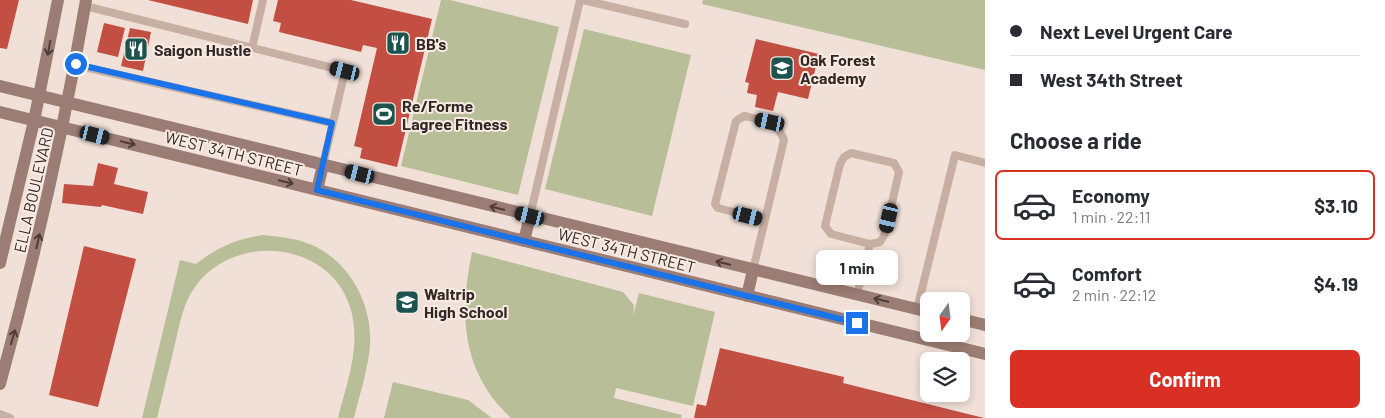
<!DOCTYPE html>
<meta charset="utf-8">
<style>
body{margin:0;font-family:Barlow,sans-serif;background:#f2f2f3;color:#2b2b33;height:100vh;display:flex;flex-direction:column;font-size:19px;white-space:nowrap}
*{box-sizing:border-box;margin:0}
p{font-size:16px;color:#7c7c81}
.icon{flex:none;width:28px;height:28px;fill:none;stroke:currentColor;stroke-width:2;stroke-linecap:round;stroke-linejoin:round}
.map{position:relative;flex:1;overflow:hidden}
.sheet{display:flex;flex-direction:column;background:#fff;width:400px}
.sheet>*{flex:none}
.banner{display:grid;align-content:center;height:110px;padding:0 25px;background:#fff}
.needle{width:32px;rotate:194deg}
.fabs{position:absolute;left:920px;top:292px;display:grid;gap:10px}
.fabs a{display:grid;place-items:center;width:50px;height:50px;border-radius:8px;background:#fff;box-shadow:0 2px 8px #0003;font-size:25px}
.end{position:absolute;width:22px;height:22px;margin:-11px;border:6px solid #1a73e8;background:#fff;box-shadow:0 0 0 2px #fff}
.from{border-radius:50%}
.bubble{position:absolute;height:35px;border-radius:8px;background:#fff;box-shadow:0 2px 8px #0003;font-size:16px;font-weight:700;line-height:35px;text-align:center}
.car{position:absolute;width:15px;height:30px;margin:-15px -8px;border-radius:6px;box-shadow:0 0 4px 1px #0007;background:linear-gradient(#222 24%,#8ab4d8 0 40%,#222 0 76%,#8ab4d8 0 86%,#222 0)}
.banner b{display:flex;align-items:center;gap:18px;height:48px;font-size:19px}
.banner b+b{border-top:1px solid #e1e1e2}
.banner i{width:12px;height:12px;background:#2b2b33}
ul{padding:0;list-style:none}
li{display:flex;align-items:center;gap:15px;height:70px;margin:0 10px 8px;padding:0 15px;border:2px solid transparent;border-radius:8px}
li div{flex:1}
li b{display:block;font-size:19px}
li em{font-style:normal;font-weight:700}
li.selected{border-color:#d93025}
li>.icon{width:45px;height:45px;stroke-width:1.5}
h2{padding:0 25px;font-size:22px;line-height:60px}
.button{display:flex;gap:10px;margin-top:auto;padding:10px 25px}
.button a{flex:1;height:58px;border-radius:8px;background:#d93025;color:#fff;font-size:20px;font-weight:700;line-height:58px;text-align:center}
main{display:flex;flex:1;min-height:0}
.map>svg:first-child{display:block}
.green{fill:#b7be98}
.building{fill:#c34e42}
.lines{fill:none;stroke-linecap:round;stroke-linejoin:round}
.service{stroke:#c7afa3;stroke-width:8}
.secondary{stroke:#9b7d75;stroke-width:12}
.oneway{stroke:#4d3c39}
.route{stroke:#1a73e8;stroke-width:6}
.labels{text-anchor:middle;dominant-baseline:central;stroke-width:4;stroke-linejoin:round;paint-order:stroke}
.poi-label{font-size:16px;font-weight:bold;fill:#332725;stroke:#f8ebe3;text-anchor:start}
.street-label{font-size:16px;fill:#332725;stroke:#f8ebe3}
</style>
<main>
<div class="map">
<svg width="985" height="418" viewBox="0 0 985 418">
<rect width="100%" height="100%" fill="#f0e0d7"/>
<path class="green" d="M441,0H450L559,27L518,195L401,166Z
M703,0H985V70L702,4Z
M584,29L691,55L652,216L545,189Z
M263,235C281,237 296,238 312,245C353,263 376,312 369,354C366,376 359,397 354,418H338C347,382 361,347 351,310C331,238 227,231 191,293C182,309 179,327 175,344C169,369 163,393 157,418H142L180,260L196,264C218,247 236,239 263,235Z
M472,252L623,292L634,305L633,316L639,293L715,312L693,406L616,388L614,398L682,415L681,418H511C461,372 459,314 472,252Z
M393,382L468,400L492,418H384Z"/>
<path class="building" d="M0,0H19L7,49L0,48Z
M148,0H253L248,24Z
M278,0H351L432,19L397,167L360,158L362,148L354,146L377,48L363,45L361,52L279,32L281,23L273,21Z
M104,23L125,28L118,57L97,52Z
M130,28L151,32L143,71L121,66Z
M756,39L819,54L808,99L778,92L773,111L755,107L757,95L747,93L749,83L745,82Z
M98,163L118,168L114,184L148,192L143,214L102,205L101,207L62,203L64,184L93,186Z
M84,246L136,259L98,407L49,395Z
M720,348L844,377L843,383L984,418H694L697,404L706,406Z"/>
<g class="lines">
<path class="service" d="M583,0L685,24
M85,6L345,71L323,165
M252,48L263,0
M75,65L332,123
M530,216L580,0
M753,270L784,140C777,121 761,120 744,116L736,121L715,204L718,208L764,220
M857,295L870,244L880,242L885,234L899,172L894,163L851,153L844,157L840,164L825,226L831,234L870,244
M917,309L955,155L985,163
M0,414L10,418"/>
<path class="secondary" d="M0,86L929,312
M0,112L985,354
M317,190L323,165
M524,241L530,216
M0,263L34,121L58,0
M747,296L753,270
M961,319L985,325
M0,384C35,257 64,130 86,0"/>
</g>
<defs><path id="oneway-shaft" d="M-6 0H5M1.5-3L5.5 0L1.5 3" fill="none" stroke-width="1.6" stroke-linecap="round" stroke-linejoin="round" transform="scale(1.25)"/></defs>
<g class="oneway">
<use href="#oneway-shaft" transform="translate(49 48) rotate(100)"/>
<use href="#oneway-shaft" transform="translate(128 143) rotate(14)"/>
<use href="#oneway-shaft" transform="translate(286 182) rotate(14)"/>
<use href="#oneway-shaft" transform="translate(497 208) rotate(-166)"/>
<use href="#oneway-shaft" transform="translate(38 241) rotate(-77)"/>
<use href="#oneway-shaft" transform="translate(723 263) rotate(-166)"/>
<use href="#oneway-shaft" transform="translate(881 300) rotate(-167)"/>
<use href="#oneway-shaft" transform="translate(13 337) rotate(-74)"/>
</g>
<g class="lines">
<path class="route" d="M76,64L332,123L317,190L857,323"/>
</g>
<defs>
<g id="restaurant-square" transform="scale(1.25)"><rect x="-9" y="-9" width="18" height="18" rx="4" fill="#1c534e" stroke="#f8ebe3"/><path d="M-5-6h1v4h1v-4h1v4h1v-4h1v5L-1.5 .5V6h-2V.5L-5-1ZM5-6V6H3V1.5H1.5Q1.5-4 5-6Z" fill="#fff"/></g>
<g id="school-square" transform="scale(1.25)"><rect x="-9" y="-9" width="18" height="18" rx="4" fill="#1c534e" stroke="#f8ebe3"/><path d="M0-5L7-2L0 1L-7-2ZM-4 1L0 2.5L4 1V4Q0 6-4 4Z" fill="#fff"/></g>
<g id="stadium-square" transform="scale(1.25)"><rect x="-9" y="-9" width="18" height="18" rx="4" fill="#1c534e" stroke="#f8ebe3"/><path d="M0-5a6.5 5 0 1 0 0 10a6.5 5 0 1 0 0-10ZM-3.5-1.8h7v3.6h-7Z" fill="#fff"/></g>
</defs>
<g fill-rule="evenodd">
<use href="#restaurant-square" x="398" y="43"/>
<use href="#restaurant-square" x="136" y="49"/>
<use href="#school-square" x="782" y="68"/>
<use href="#stadium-square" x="384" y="114"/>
<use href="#school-square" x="407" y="302"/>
</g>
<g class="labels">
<g class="poi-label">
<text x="416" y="43">BB's</text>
<text x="154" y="49">Saigon Hustle</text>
<text x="800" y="59">Oak Forest<tspan x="800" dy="18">Academy</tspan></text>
<text x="402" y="105">Re/Forme<tspan x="402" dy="18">Lagree Fitness</tspan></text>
<text x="424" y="293">Waltrip<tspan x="424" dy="18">High School</tspan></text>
</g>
<g class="street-label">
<text transform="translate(234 153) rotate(14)">WEST 34TH STREET</text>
<text transform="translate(33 190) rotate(-77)">ELLA BOULEVARD</text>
<text transform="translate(627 250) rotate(14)">WEST 34TH STREET</text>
</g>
</g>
</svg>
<div class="fabs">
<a><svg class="needle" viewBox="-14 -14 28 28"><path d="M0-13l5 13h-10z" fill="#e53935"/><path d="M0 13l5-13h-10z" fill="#7c7c81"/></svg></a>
<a><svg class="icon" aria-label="layers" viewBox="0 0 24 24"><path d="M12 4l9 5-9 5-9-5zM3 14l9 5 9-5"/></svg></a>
</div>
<i class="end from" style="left:76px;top:64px"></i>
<i class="end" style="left:857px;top:323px"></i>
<div class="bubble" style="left:816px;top:250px;width:82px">1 min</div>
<i class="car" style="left:345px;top:71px;rotate:284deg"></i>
<i class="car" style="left:770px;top:122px;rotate:282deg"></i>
<i class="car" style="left:95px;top:135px;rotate:104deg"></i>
<i class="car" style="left:360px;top:174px;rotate:284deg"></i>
<i class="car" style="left:530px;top:216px;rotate:284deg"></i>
<i class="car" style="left:748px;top:216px;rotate:104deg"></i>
<i class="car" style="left:889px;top:218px;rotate:193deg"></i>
</div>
<section class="sheet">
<div class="banner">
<b><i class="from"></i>Next Level Urgent Care</b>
<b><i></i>West 34th Street</b>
</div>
<h2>Choose a ride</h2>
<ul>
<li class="selected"><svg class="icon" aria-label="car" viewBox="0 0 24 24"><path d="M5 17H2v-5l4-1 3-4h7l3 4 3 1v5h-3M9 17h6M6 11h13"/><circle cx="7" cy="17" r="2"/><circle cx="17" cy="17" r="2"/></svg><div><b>Economy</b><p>1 min · 22:11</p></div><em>$3.10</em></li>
<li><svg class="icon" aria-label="car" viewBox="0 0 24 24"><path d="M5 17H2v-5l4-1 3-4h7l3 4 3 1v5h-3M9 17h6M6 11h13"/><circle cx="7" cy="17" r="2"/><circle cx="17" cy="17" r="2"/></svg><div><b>Comfort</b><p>2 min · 22:12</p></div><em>$4.19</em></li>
</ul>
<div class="button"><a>Confirm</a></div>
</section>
</main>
